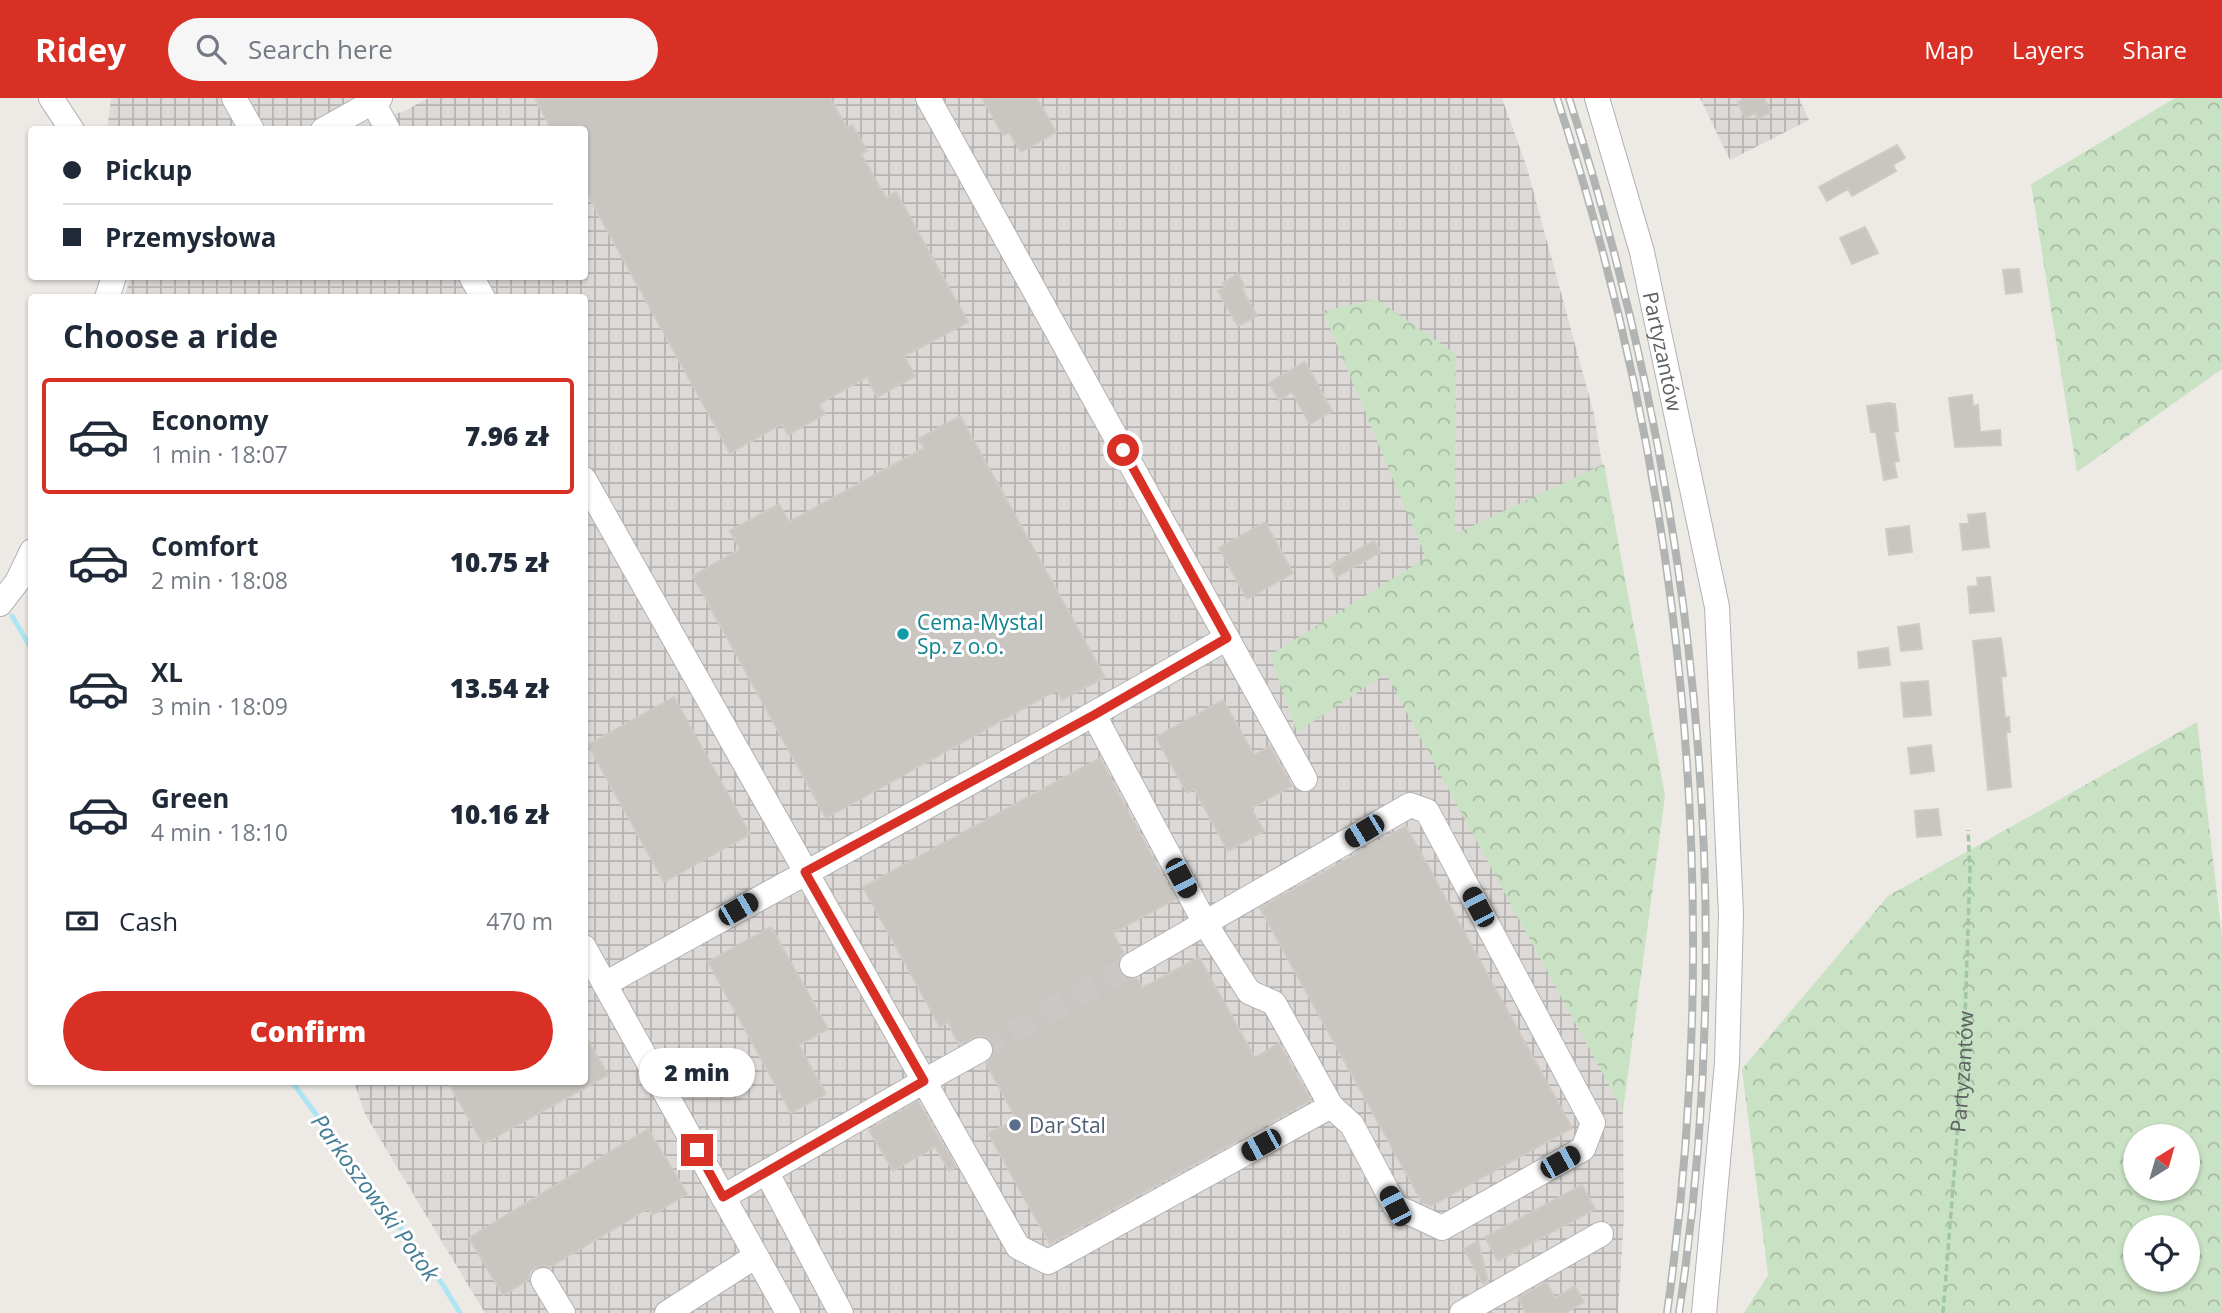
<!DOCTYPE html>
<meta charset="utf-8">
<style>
body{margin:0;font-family:"Open Sans",sans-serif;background:#f6f6f7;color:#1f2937;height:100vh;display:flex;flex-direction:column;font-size:26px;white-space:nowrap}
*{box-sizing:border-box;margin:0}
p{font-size:23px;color:#747a83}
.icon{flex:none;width:38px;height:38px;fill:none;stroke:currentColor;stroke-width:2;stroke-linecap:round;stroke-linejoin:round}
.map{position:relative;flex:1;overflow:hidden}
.panel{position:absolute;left:28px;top:196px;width:560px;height:791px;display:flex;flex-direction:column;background:#fff;border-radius:7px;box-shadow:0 2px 5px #0004}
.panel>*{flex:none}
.guide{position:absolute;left:28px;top:28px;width:560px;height:154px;border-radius:7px;box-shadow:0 2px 5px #0004;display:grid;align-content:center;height:154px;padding:0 35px;background:#fff}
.needle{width:46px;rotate:37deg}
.tools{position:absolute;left:2123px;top:1026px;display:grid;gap:14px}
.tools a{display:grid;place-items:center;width:77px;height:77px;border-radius:50%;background:#fff;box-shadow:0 2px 5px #0004;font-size:35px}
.end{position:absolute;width:32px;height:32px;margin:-16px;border:9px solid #d93025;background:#fff;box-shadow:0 0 0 4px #fff}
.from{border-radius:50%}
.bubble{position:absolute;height:49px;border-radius:24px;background:#fff;box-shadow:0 2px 5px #0004;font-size:23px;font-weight:800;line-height:49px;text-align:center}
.car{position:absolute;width:21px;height:42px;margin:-21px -10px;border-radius:9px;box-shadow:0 0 5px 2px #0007;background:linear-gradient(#222 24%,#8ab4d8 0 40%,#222 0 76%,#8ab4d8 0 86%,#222 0)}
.guide b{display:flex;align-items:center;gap:24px;height:66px;font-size:26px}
.guide b+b{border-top:2px solid #e0e1e3}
.guide i{width:18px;height:18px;background:#1f2937}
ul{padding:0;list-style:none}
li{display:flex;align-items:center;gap:21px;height:116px;margin:0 14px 10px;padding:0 21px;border:4px solid transparent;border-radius:7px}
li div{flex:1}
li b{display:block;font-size:26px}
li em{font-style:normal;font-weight:800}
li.active{border-color:#d93025}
li>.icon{width:63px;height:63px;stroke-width:1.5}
h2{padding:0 35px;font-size:32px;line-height:84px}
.pay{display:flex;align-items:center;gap:18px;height:77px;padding:0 35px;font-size:26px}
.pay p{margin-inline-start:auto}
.button{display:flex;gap:14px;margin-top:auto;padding:14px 35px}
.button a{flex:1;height:80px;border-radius:42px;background:#d93025;color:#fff;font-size:28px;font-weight:800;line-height:80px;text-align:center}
header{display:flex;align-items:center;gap:42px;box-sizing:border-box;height:98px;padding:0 35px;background:#d93025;color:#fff}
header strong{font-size:33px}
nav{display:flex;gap:38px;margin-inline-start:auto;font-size:24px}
.search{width:490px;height:63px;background:#f6f6f7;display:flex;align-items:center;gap:18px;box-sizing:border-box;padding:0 24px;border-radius:38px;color:#747a83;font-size:26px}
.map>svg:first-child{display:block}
.industrial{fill:url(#industrial-grid)}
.forest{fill:url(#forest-crowns);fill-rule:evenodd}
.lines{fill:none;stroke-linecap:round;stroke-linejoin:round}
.stream{stroke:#ade5f5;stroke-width:5}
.building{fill:#c9c5c1;stroke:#d1cac4;stroke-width:2}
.minor-tunnel{stroke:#c9c8c4;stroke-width:24;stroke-dasharray:24 12;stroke-linecap:butt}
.minor-casing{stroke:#b0b3b5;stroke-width:26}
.path{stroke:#a1c7a4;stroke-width:3.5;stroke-dasharray:7 3.5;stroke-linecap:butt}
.minor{stroke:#fff;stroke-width:24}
.rail-casing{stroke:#b2b3b3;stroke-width:8}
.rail{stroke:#fff;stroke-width:5;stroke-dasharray:16;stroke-linecap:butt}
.route{stroke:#d93025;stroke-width:9}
.culture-dot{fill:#0f9aa8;stroke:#fff;stroke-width:2.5}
.service-dot{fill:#5c6f8a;stroke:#fff;stroke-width:2.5}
.labels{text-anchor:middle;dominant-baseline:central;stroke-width:6;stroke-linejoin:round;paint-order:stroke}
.street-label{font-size:21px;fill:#5d6163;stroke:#fff}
.culture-label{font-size:21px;fill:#0d838f;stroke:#fff;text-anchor:start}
.service-label{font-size:21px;fill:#4e5e75;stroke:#fff;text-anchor:start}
.water-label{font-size:23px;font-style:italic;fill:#457d95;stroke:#fff}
</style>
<header>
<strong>Ridey</strong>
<div class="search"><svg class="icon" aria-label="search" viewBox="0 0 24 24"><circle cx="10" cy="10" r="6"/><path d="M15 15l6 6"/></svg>Search here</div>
<nav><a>Map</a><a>Layers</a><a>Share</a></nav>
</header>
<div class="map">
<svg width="2222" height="1215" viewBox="0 0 2222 1215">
<defs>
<pattern id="industrial-grid" width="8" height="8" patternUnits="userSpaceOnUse" patternTransform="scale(1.75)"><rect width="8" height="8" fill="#dcd9d7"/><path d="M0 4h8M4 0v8" fill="none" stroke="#b6b3b2"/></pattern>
<pattern id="forest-crowns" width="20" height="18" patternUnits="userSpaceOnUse" patternTransform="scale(1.75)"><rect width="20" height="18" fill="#cae2c4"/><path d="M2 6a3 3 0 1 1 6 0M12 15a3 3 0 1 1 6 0" fill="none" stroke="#a7bba3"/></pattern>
</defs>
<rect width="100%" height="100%" fill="#edeae5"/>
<path class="industrial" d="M111,0H362L304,31L107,32Z
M428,0H1502L1527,70L1594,316L1640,606L1623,1013L1624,1120L1618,1215H485L365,1016L354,984H584V200H124L131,178H584V32L348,31L370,20L403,14Z
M1700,0H1799L1809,22L1730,62Z"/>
<path class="forest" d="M2175,0H2222V271L2077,374L2031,86Z
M1376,201L1456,256L1455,436L1604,366L1665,698L1623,1013L1386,576L1297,634L1270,557L1426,460L1323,213Z
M2197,624L2222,839V1215H1744L1768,1177L1742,971L1888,798ZM2135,1038H2188V1090H2135ZM2135,1129H2188V1181H2135Z"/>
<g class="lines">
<path class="stream" d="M12,518L32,552
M292,984L443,1187L460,1215"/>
</g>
<path class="building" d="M535,0H830L847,30L852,27L867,53L861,56L886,100L896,94L968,224L904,258L915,278L877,299L867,279L819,306L825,316L788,337L782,326L730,355L584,90V32H552Z
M982,0H1037L1056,34L1021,54L1009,34L1003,37Z
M1747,0H1764L1771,14L1758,21L1755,15L1745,20L1738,4Z
M1897,47L1905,60L1893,67L1896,73L1852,98L1848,91L1827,103L1819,89Z
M1865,129L1878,155L1852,166L1840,140Z
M2019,171L2022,194L2006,196L2003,172Z
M1238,176L1245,189L1242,191L1257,218L1238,228L1218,193L1225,189L1223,185Z
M1305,264L1332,313L1310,326L1292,294L1279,302L1269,285Z
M1972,297L1973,308L1978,307L1980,334L2000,332L2001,347L1955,349L1949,300Z
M1889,305L1895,306L1898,333L1894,334L1899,363L1894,364L1897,379L1884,382L1876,334H1871L1867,308Z
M960,318L1105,579L1062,602L1057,592L826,720L693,478L740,451L730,433L779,406L789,424L924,350L918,341Z
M1985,415L1989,449L1963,452L1960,426H1969L1968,417Z
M1265,424L1293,475L1247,501L1219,450Z
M1909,428L1912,454L1889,457L1886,431Z
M1374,443L1381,454L1336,479L1330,467Z
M1990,479L1994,513L1970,515L1968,489L1978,488L1977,480Z
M1919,526L1922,551L1901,553L1898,529Z
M2001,540L2006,578L2001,579L2005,620L2009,619L2010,634H2006L2011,689L1988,692L1973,543Z
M1888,550L1890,567L1859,570L1858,554Z
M1928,583L1931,617L1904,619L1901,585Z
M674,599L750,736L664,784L588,647Z
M1223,602L1254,657L1270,648L1292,688L1251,710L1264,733L1228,753L1194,691L1187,695L1156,639Z
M1931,647L1934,673L1911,676L1908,650Z
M1100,660L1175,801L1113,835L1124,855L1119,860L1117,866L1120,875L1125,880L1137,881L1142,890L1199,859L1255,960L1279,945L1311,1002L1050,1146L988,1035L1017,1022L986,965L993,959L995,953L993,945L988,940L980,937L959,947L948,924L940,929L863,789Z
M1938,711L1941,737L1917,739L1915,713Z
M1406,728L1572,1030L1431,1108L1422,1104L1260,810Z
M771,829L828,931L799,947L826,996L791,1015L708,864Z
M584,935L608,977L483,1046L448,984H584Z
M918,1003L956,1069L949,1073L935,1049L893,1073L869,1032Z
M648,1031L687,1096L652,1117L649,1110L550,1169L543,1167L536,1169L530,1174L528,1182L503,1197L469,1140Z
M1582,1087L1595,1111L1498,1163L1485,1139Z
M1478,1143L1488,1183L1483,1186L1464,1151Z
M1546,1184L1555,1200L1575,1188L1584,1204L1565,1215H1526L1518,1200Z"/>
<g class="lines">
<path class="minor-tunnel" d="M980,952L1132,867"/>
<g class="minor-casing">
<g id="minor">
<path d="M51,0L72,32"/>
<path d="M234,0L252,32"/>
<path d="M928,0L1305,681"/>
<path id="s2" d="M1597,0L1642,154L1717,509L1731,816L1727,965L1704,1215"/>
<path d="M373,4L388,32"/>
<path d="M323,32L380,0"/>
<path d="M471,178L483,200"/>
<path d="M107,200L114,178"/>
<path d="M584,381L924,983L980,952"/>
<path d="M0,506L17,484L32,453"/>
<path d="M1094,617L1206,827L1249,894L1274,905L1331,1008"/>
<path d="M584,849L788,1215"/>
<path d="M605,886C812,770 1022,659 1227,540"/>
<path d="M767,1075L841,1215"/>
<path d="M723,1099L924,983L1018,1149L1048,1164L1331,1008L1352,1027L1395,1108L1442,1130L1583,1051L1593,1025L1427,713L1410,707L1132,867"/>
<path d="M543,1182L563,1215"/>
<path d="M667,1215L756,1158"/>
<path d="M1462,1215L1601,1136"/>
</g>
</g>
<path class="path" id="s1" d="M1943,1215L1964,950L1970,772L1968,732"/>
<use href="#minor" class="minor"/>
<g class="rail-casing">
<path id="rail" d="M1557,0C1685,389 1725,809 1667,1215
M1569,0C1694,389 1740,809 1679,1215"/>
</g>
<use href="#rail" class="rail"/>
</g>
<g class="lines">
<path class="route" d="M697,1052L723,1099L924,983L805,774L1094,617L1227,540L1123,352"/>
</g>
<circle class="culture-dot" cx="903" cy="536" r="7"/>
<circle class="service-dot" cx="1015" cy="1027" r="7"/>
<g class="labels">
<g class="street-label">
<text stroke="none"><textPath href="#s2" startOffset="262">Partyzantów</textPath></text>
<text stroke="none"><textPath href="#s1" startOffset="242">Partyzantów</textPath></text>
</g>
<g class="culture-label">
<text x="917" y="524">Cema-Mystal<tspan x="917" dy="24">Sp. z o.o.</tspan></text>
</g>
<g class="service-label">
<text x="1029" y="1027">Dar Stal</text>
</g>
<g class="water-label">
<text transform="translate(376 1099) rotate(54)">Parkoszowski Potok</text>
</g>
</g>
</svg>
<div class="tools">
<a><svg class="needle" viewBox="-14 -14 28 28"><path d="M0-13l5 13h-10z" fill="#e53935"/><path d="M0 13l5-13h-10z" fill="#747a83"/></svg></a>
<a><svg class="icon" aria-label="locate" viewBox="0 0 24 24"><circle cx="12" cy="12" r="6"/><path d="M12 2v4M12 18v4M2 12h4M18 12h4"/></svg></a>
</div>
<i class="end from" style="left:1123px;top:352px"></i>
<i class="end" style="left:697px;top:1052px"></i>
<div class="bubble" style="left:639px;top:950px;width:116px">2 min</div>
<i class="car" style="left:1364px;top:733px;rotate:239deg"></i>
<i class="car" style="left:1181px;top:780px;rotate:152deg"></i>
<i class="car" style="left:1478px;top:809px;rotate:332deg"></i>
<i class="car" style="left:738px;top:811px;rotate:60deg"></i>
<i class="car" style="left:1261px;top:1047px;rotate:241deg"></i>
<i class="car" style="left:1560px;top:1064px;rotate:61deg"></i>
<i class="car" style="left:1395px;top:1108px;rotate:332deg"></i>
<div class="guide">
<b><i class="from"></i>Pickup</b>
<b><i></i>Przemysłowa</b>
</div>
<section class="panel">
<h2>Choose a ride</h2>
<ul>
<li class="active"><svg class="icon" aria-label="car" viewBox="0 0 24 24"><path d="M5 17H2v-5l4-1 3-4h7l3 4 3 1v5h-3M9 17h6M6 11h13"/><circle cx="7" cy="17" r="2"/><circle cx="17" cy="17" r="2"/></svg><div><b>Economy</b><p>1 min · 18:07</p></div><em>7.96 zł</em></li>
<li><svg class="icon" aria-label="car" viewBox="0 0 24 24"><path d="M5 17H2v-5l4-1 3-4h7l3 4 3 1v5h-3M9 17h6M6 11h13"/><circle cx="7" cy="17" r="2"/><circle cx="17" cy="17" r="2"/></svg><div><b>Comfort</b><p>2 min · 18:08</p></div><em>10.75 zł</em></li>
<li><svg class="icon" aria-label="car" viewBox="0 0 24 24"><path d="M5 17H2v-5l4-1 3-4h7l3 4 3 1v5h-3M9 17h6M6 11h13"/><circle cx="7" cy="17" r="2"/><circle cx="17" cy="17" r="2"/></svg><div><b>XL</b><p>3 min · 18:09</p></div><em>13.54 zł</em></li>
<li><svg class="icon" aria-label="car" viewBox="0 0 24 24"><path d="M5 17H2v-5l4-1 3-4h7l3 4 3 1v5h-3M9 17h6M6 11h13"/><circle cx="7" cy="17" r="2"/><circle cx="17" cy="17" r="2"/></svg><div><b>Green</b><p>4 min · 18:10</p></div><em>10.16 zł</em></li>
</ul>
<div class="pay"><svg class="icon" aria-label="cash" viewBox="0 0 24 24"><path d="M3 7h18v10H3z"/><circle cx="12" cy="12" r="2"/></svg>Cash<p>470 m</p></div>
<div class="button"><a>Confirm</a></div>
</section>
</div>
